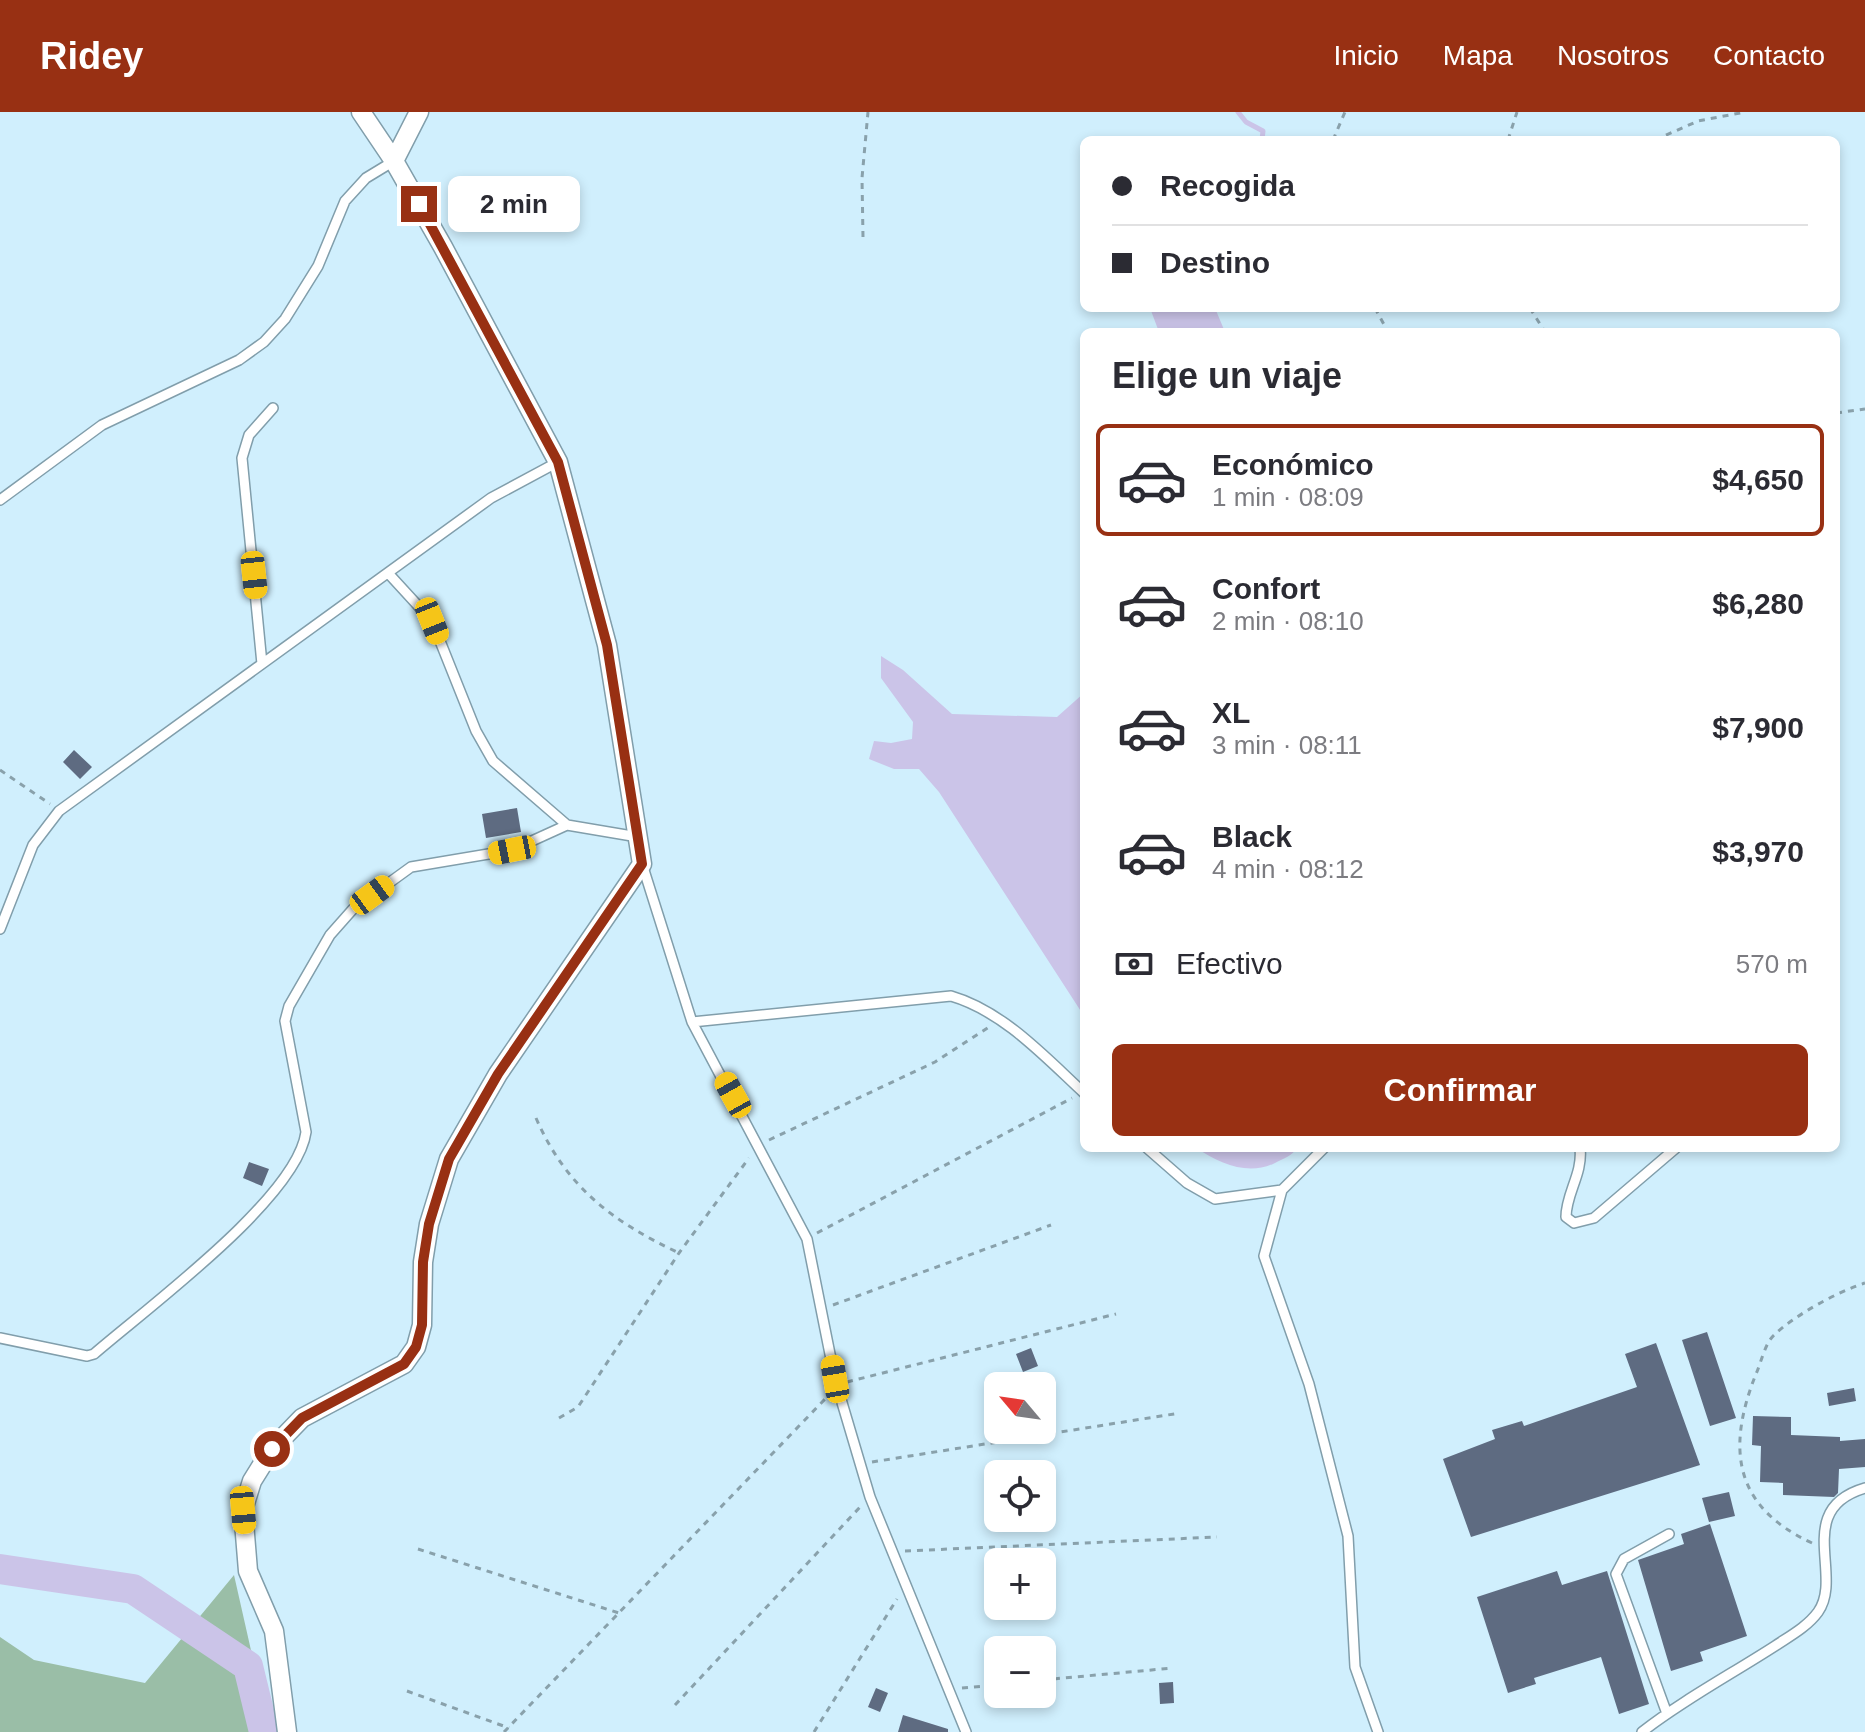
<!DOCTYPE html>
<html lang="es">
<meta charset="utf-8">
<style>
body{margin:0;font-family:Arial,sans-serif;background:#f2f2f3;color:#2b2b33;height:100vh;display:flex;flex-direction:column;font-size:30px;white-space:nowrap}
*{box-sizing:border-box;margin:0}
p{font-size:26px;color:#7c7c81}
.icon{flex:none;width:44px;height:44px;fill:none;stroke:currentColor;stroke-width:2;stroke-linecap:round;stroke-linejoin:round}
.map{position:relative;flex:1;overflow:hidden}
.details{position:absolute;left:1080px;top:216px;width:760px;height:824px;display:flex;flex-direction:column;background:#fff;border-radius:12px;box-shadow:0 4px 12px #0003}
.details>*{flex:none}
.guide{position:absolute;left:1080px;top:24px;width:760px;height:176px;border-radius:12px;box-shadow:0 4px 12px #0003;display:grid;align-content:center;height:176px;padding:0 32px;background:#fff}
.needle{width:52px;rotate:299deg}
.tools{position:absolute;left:984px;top:1260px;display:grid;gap:16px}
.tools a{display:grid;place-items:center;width:72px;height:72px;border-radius:12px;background:#fff;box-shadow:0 4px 12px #0003;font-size:40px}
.end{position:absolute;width:36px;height:36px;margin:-18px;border:10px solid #983013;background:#fff;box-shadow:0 0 0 4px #fff}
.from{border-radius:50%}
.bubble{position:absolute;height:56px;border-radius:12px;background:#fff;box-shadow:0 4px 12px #0003;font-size:26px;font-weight:700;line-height:56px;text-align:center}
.car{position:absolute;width:24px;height:48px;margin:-24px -12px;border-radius:10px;box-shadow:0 0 6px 2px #0007;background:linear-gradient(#f5c518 24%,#345 0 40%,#f5c518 0 76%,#345 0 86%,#f5c518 0)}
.guide b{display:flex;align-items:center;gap:28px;height:76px;font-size:30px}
.guide b+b{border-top:2px solid #e1e1e2}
.guide i{width:20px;height:20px;background:#2b2b33}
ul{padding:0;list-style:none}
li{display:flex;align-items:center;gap:24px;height:112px;margin:0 16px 12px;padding:0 16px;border:4px solid transparent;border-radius:12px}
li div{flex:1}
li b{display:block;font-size:30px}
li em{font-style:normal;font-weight:700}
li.current{border-color:#983013}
li>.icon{width:72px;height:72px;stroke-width:1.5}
h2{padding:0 32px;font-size:36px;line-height:96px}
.pay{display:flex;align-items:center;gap:20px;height:88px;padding:0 32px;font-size:30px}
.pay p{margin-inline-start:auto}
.cta{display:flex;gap:16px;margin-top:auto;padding:16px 32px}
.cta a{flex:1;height:92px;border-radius:12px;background:#983013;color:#fff;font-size:32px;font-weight:700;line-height:92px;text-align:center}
header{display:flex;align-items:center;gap:48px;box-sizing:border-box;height:112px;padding:0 40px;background:#983013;color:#fff}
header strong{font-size:38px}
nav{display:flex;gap:44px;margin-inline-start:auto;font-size:28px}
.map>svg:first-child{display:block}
.forest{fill:#9abea7}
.water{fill:#cbc4e8}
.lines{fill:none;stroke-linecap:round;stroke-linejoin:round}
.stream{stroke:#cbc4e8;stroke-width:5}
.river{stroke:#cbc4e8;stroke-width:30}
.building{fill:#5e6b81}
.lane-casing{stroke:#819eab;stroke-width:12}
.street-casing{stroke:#819eab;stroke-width:21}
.path{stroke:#89a1ab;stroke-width:3;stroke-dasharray:6 6;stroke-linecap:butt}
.lane{stroke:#fff;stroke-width:9}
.street{stroke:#fff;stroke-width:18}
.route{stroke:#983013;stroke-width:10}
</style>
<header>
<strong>Ridey</strong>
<nav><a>Inicio</a><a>Mapa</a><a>Nosotros</a><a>Contacto</a></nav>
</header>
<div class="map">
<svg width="1865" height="1620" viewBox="0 0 1865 1620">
<rect width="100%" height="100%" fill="#d0effd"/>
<path class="forest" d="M234,1463L262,1587L275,1620H0V1525L34,1548L145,1571Z"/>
<path class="water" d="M1150,196H1215L1225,220H1159Z
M881,544L903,558L952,602L1057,605L1084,581V904L939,680L919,657H894L869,647L874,629L891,631L912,627L913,610L881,566Z
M1196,1036H1297C1292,1044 1284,1046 1275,1051C1248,1064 1221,1052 1196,1036Z"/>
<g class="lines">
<path class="stream" d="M1238,0L1246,10L1263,19L1262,28"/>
<path class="river" d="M0,1457L133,1477L248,1554L264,1620"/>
</g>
<path class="building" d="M74,638L92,655L80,667L63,650Z
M517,696L521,720L486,726L482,702Z
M249,1050L269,1057L262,1074L243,1066Z
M1707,1220L1736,1306L1710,1314L1682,1228Z
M1656,1231L1700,1353L1471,1425L1443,1347L1495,1327L1492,1318L1522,1309L1524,1314L1637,1275L1625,1242Z
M1031,1236L1038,1254L1023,1260L1016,1242Z
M1854,1276L1856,1289L1829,1294L1827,1281Z
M1753,1304L1791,1305V1323L1840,1325V1329L1865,1327V1355L1839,1357L1838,1381L1834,1385L1783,1383V1371L1760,1370L1761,1334L1752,1333Z
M1729,1380L1735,1404L1709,1410L1702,1386Z
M1710,1412L1747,1524L1700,1540L1703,1549L1671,1559L1638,1448L1684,1432L1681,1422Z
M1557,1459L1562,1473L1607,1459L1649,1592L1619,1602L1601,1545L1534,1566L1536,1572L1508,1581L1477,1485Z
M1173,1570L1174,1591L1160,1592L1159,1571Z
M876,1576L888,1581L880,1600L868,1595Z
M903,1603L948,1617V1620H898Z"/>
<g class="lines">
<g class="lane-casing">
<path id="lane" d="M0,388L102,313L239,248L264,230L285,207L318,154L345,89L366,66L394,49
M388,461L432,509L476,619L493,649L567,713L638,725
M262,552L242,346L249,323L273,296
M643,755L692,910L807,1127L835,1267L870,1385L966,1620
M0,817L33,733L59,699L491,386L558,350
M692,910L951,884C1003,899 1045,945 1084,981
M1147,1036L1187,1071L1215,1087L1282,1078
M1324,1036L1282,1078L1264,1144L1309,1272L1348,1424L1355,1555L1378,1620
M1580,1036C1583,1062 1566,1081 1566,1105L1574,1111L1594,1106L1676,1036
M0,1226L87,1244L94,1242C147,1196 297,1086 306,1020L285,909L289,894L330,823L353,797L411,755L512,738L567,713
M1666,1599L1616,1462L1624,1447L1669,1422
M1642,1620C1683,1588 1730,1563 1775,1534C1790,1524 1807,1515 1818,1500C1844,1464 1793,1397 1865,1376"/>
</g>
<g class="street-casing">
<path id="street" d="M394,49L419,0
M287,1620L274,1519L248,1459L243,1398L252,1369L272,1337L302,1306L404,1252L416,1235L422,1213L423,1150L429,1112L449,1047L498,962L642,752L607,533L558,350L443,135L394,49L361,0"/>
</g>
<path class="path" d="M1333,28L1345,0
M1508,28L1517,0
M1655,28L1698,9L1745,0
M863,125L862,66L868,0
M1375,196L1388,220
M1530,196L1545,220
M1836,301L1865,297
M0,658L50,692
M536,1006C566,1075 613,1110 679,1141
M769,1028L935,950L989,915
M817,1121L1072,986
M833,1193L1051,1113
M847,1270L1116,1202
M559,1306L578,1295L679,1141L749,1046
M872,1350L1180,1301
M1812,1431C1734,1395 1726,1337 1756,1262C1761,1251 1765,1231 1774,1223C1795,1203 1837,1180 1865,1171
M418,1437L619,1501
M905,1439L1217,1425
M1042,1568L1173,1556
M962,1576L998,1573
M407,1579L509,1616
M675,1593L861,1394
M504,1620L826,1286
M814,1620L897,1487"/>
<use href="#lane" class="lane"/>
<use href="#street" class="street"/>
</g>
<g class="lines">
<path class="route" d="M272,1337L302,1306L404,1252L416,1235L422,1213L423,1150L429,1112L449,1047L498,962L642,752L607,533L558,350L419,92"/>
</g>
</svg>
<div class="tools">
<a><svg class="needle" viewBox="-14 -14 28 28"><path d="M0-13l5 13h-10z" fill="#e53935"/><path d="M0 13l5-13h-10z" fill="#7c7c81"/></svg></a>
<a><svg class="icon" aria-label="locate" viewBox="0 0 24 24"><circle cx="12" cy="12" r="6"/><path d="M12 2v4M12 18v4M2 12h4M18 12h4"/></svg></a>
<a>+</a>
<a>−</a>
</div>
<i class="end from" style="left:272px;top:1337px"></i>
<i class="end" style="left:419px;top:92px"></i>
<div class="bubble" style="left:448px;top:64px;width:132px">2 min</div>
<i class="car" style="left:254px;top:463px;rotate:174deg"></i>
<i class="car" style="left:432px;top:509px;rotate:158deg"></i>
<i class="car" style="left:512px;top:738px;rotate:259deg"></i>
<i class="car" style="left:372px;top:783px;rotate:54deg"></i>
<i class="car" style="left:733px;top:983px;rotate:331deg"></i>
<i class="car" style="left:835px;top:1267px;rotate:350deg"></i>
<i class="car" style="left:243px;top:1398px;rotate:175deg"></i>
<div class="guide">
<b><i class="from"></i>Recogida</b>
<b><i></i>Destino</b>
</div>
<section class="details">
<h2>Elige un viaje</h2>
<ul>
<li class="current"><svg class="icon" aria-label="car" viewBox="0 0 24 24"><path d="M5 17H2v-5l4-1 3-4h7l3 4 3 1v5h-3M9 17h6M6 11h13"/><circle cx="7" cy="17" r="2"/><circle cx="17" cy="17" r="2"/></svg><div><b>Económico</b><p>1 min · 08:09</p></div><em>$4,650</em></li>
<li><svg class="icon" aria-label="car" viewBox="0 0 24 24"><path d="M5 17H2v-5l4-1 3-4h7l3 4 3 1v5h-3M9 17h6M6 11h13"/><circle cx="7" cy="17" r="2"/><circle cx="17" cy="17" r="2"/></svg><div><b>Confort</b><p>2 min · 08:10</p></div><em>$6,280</em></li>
<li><svg class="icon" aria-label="car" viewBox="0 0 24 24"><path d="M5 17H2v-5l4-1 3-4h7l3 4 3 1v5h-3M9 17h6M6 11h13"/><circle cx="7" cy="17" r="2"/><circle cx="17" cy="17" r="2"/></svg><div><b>XL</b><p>3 min · 08:11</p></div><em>$7,900</em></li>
<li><svg class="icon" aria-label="car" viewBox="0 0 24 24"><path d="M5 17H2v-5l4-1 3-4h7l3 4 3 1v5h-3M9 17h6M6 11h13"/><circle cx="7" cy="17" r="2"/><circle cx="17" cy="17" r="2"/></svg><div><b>Black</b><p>4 min · 08:12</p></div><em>$3,970</em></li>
</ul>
<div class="pay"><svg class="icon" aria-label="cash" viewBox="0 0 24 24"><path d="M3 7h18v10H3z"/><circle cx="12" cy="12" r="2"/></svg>Efectivo<p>570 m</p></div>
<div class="cta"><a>Confirmar</a></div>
</section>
</div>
